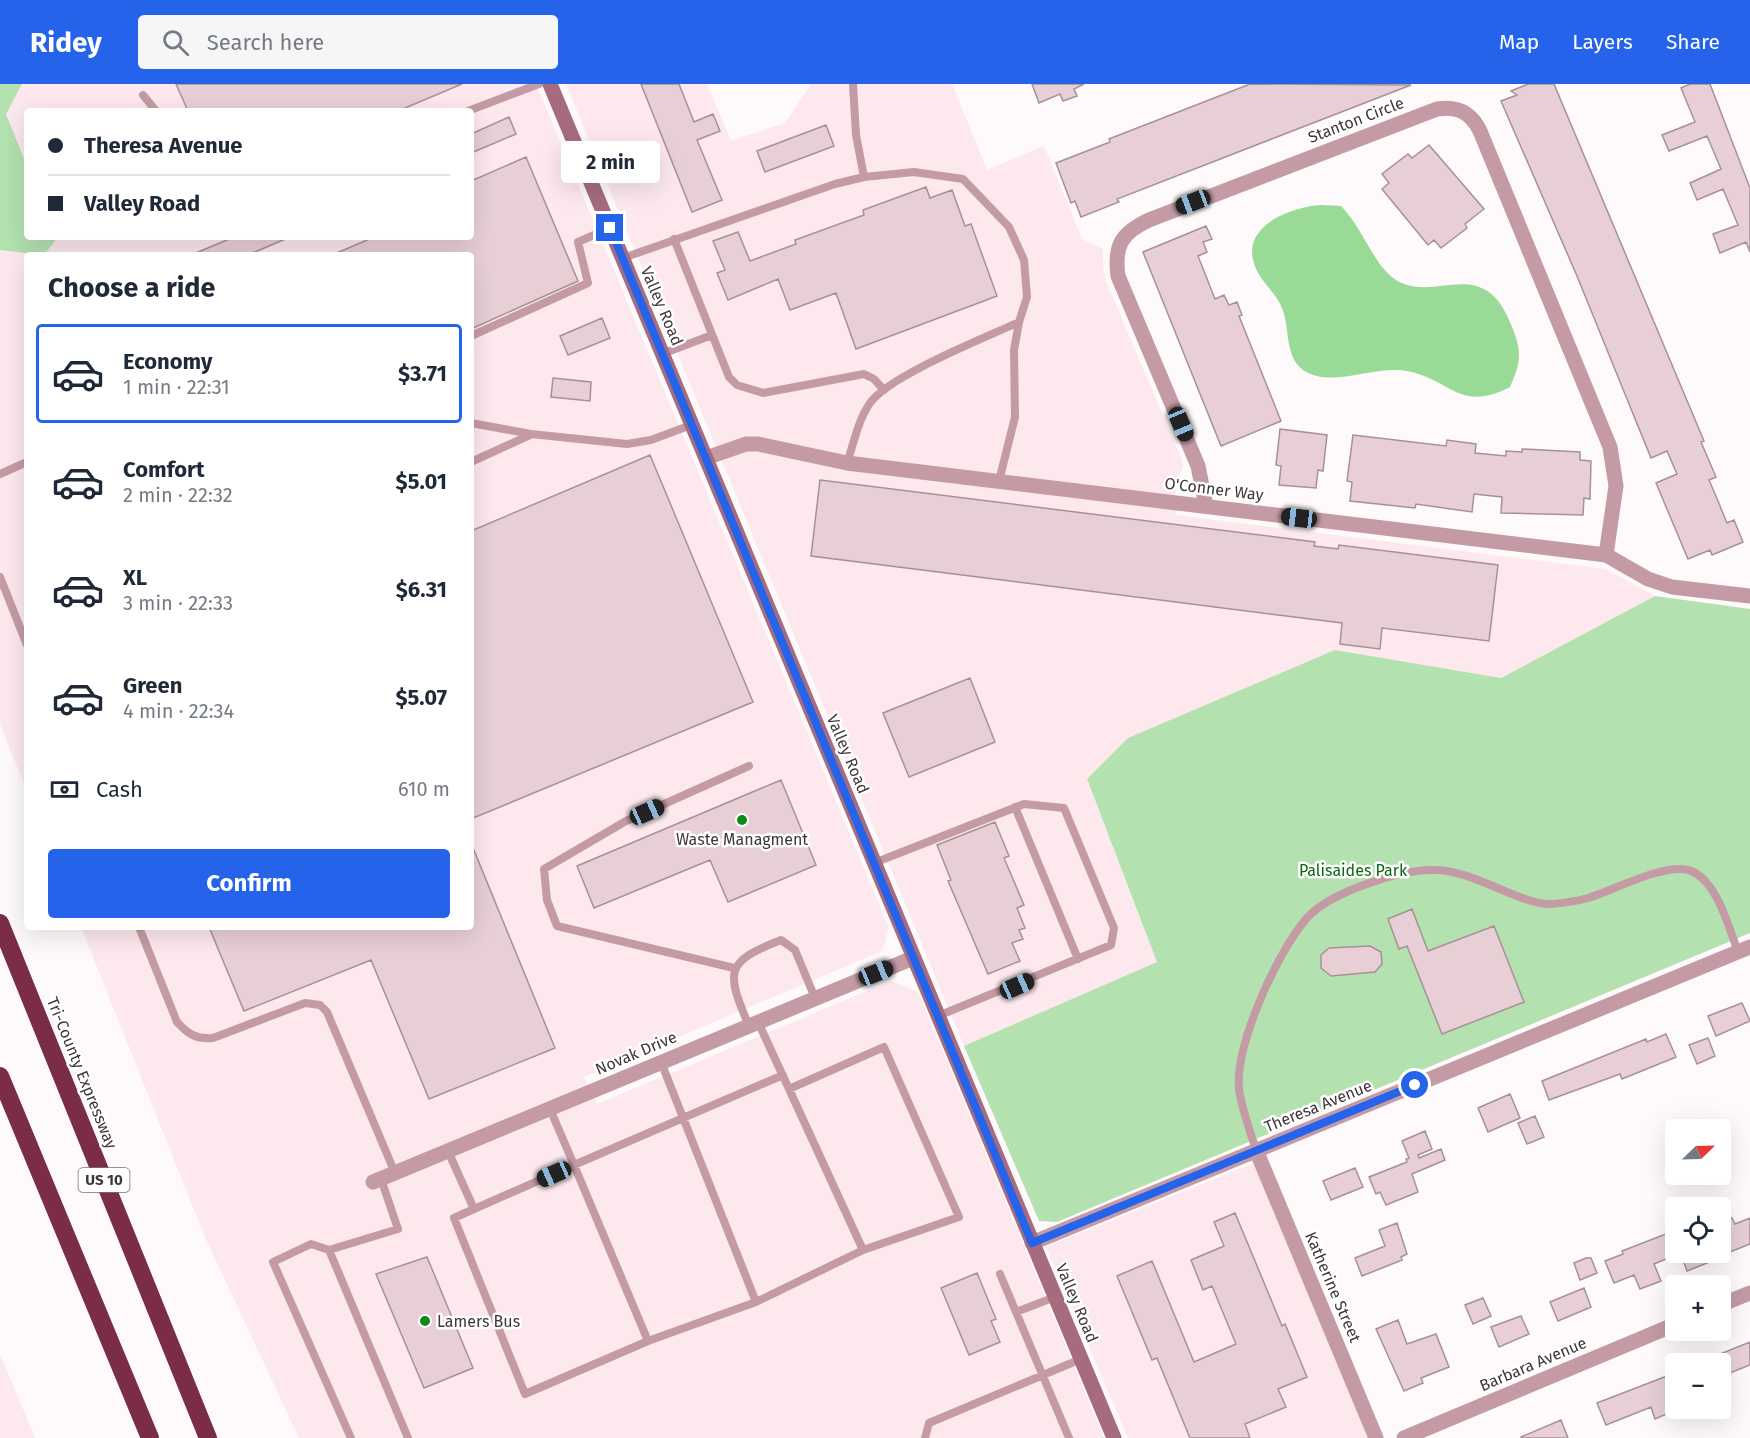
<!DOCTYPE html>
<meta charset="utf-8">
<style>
body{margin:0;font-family:"Fira Sans",sans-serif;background:#f6f6f7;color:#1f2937;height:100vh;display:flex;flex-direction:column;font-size:22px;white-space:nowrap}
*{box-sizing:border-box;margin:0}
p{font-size:20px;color:#747a83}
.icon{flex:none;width:33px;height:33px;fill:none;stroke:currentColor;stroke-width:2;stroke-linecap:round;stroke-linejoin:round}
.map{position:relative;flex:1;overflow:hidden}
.drawer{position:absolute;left:24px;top:168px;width:450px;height:678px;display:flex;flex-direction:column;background:#fff;border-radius:6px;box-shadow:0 6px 24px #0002}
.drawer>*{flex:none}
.hud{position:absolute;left:24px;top:24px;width:450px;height:132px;border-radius:6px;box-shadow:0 6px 24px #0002;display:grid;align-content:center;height:132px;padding:0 24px;background:#fff}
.needle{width:39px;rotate:67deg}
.tools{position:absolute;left:1665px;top:1035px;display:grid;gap:12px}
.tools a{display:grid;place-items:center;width:66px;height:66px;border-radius:6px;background:#fff;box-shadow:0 6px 24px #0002;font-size:30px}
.end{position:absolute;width:27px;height:27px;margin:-14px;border:8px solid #2563eb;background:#fff;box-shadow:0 0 0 3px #fff}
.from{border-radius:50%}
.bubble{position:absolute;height:42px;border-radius:6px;background:#fff;box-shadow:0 6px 24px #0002;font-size:20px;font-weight:700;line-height:42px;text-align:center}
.car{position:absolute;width:18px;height:36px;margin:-18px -9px;border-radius:8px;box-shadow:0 0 4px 2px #0007;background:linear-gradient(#222 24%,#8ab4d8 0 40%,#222 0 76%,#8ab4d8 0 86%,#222 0)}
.hud b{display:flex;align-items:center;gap:21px;height:57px;font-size:22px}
.hud b+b{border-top:2px solid #e0e1e3}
.hud i{width:15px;height:15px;background:#1f2937}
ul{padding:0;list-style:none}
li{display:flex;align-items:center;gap:18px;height:99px;margin:0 12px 9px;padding:0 12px;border:3px solid transparent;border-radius:6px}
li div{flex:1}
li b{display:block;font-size:22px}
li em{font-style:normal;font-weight:700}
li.on{border-color:#2563eb}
li>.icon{width:54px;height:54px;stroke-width:1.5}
h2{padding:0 24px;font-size:27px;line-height:72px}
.pay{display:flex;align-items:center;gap:15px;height:66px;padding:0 24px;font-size:22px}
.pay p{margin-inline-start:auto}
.cta{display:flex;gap:12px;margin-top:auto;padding:12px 24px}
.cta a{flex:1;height:69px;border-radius:6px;background:#2563eb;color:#fff;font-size:24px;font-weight:700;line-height:69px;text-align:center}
header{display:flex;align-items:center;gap:36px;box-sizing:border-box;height:84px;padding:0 30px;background:#2563eb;color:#fff}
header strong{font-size:28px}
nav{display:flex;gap:33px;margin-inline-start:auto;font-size:21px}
.search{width:420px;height:54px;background:#f6f6f7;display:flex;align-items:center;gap:15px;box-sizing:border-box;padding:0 21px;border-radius:6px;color:#747a83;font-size:22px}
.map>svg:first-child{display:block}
.built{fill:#fce8ed}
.green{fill:#b3e1b0}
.water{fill:#9ada97}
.building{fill:#e7cfd5;stroke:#a79196;stroke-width:1.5}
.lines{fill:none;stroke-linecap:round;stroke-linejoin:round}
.service{stroke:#c49ba5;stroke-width:8}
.minor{stroke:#c49ba5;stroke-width:15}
.secondary{stroke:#a66c7d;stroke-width:15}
.motorway{stroke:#7b2c48;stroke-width:18}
.route{stroke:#2563eb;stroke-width:8}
.poi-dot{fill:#0b8c18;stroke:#fff;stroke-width:2}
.labels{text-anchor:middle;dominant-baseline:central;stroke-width:5;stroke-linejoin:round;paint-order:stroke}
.shield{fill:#fff;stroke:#797274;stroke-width:1.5}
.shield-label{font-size:15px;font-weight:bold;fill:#403639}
.street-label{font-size:16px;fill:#403639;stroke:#fff}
.poi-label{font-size:16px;fill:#403639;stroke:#fff}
.park-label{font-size:16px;fill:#0a6812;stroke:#fff}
</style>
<header>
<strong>Ridey</strong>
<div class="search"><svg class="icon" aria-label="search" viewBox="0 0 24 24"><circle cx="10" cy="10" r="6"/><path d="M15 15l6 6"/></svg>Search here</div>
<nav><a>Map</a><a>Layers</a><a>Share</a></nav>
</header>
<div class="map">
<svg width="1750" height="1354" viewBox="0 0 1750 1354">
<rect width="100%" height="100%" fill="#fef9fa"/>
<path class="built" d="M8,0H536L889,844L882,867L584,993L597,1020L891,897L918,908L1104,1354H299L205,1153L81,843H471V171H27V707L0,640V115L27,153H471V27H27V82L0,15Z
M566,0H707L731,57L785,39L811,0H952L987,86L1044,62L1082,155L1103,165V183L1106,197L1182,376L1183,384L1175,398L1176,431L1606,485L1655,512L1501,594L1335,566L1087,696L1157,878L964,962Z
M1254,1079L1369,1354H1128L1046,1163Z
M0,1270L35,1354H0Z"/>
<path class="green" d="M0,0H22L6,30L27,82V153H58L44,171L0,166Z
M1655,512L1750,525V849L1057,1138L1039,1137L964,962L1157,878L1087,695L1128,654L1335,566L1501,594Z"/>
<path class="water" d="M1321,121L1341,122C1361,142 1373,178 1392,193C1430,224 1481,167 1510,238C1522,267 1522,275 1510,303C1461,328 1452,298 1412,288C1378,279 1337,303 1308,289C1283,276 1291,246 1282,224C1276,209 1260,197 1255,182C1239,142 1291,123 1321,121Z"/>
<path class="building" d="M176,0H462L398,27H188Z
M641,0H679L694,38L713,30L720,47L697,56L722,116L692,128Z
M1032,0H1084L1074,5L1077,12L1063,17L1060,10L1039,19Z
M1250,0L1411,1L1117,115L1119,118L1081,133L1075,117L1071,119L1056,79L1110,58L1109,55Z
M1528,0H1554L1704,357L1701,358L1716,393L1709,396L1718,417L1727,439L1734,436L1743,458L1712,471L1710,466L1688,475L1656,399L1677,390L1667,367L1651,374L1577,192L1501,17L1517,11L1511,7Z
M1690,0H1710L1750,104V168L1746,158L1720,169L1713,150L1738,141L1723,105L1697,116L1690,99L1721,85L1707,52L1669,67L1662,51L1695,38L1681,4Z
M509,33L516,50L471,69V50Z
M826,41L834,62L765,88L757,67Z
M1429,61L1484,125L1465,140L1467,144L1441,164L1434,156L1428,161L1382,105L1389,99L1382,90L1408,70L1412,74Z
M526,73L578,197L471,245V171H332L374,153H471V97Z
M926,103L930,114L952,106L965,142L971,140L997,212L856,265L836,209L790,226L778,195L728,216L717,189L725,186L713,157L738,148L750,177L796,160L795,156L864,131L863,126Z
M1206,142L1212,155L1203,158L1207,168L1198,172L1215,215L1224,211L1229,221L1237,218L1242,231L1239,232L1281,337L1221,362L1143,168Z
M234,153H290L248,171H191Z
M602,234L610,254L568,271L560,252Z
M553,294L591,298L590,317L551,313Z
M1280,345L1327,351L1323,387L1318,386L1316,404L1279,401L1281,382L1276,381Z
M1353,351L1446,362L1447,356L1476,360L1475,369L1506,372V367L1522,368V365L1580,368V376L1591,377L1590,415L1584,414L1583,431L1501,429L1502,413L1474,410L1472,428L1416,420L1415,424L1350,417L1352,398L1347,397Z
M650,371L753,618L471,735V447Z
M820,396L1315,458L1314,462L1338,465L1339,461L1498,481L1489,557L1382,544L1380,565L1340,560L1342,539L811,472Z
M970,594L995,658L909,693L883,629Z
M781,696L816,781L728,818L710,776L594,824L577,782Z
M995,738L1009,772L1004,774L1024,821L1017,824L1025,844L1019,846L1023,855L1012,859L1020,877L988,890L948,797L951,796L937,761Z
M471,759L555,964L429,1015L371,876L244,927L209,843H471Z
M1412,825L1428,867L1494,842L1524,918L1442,950L1407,862L1399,865L1388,835Z
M1370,862L1381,868L1382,880L1375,888L1331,892L1321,884V871L1329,864Z
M1742,919L1750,937L1716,952L1708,932Z
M1666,950L1676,973L1622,995L1620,990L1549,1016L1542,997L1646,955L1647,958Z
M1708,954L1715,972L1697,980L1689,961Z
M1510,1010L1520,1034L1488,1048L1478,1024Z
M1535,1032L1544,1053L1527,1060L1518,1039Z
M1425,1047L1432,1065L1418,1071L1419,1074L1441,1065L1445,1076L1412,1090L1418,1108L1386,1121L1380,1108L1376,1110L1369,1093L1407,1078L1406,1075L1409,1074L1402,1057Z
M1355,1084L1363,1103L1331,1116L1323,1097Z
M1235,1129L1282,1242L1285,1240L1307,1293L1278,1305L1286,1323L1245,1340L1250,1354H1190L1157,1274L1152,1276L1117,1192L1152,1177L1194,1278L1236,1260L1212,1202L1203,1206L1191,1176L1224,1162L1214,1138Z
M1732,1134L1735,1140L1750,1134V1160L1730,1168L1720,1145L1721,1138Z
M1397,1139L1407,1170L1401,1173L1402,1176L1362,1192L1355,1174L1385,1162L1379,1146Z
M1676,1146V1171L1654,1180L1661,1197L1640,1205L1634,1191L1614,1199L1605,1177L1623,1170L1622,1167Z
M1680,1168H1703L1707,1179L1687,1187Z
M427,1173L473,1284L424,1304L376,1190Z
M1586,1174H1591L1597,1189L1580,1196L1574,1179Z
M977,1189L996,1235L991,1237L1000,1258L969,1271L941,1204Z
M1584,1204L1591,1223L1558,1237L1550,1218Z
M1483,1214L1491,1232L1473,1240L1465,1221Z
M1521,1232L1529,1250L1499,1263L1491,1243Z
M1398,1236L1407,1260L1436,1250L1449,1283L1421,1294L1423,1299L1404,1307L1376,1245Z
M1750,1258V1281L1720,1293V1270Z
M1667,1292L1676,1313V1326L1655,1335L1651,1323L1606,1341L1597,1319Z
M1561,1336L1568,1354H1521V1353Z"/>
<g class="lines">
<path class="service" d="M853,0L856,51L864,93
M143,11L156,27
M468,27L539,0
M674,155L729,293L737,301L763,309L864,290L874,295L884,306
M623,174L835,100L864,93L914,88L963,95L1009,143L1024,176L1027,213L1019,238L1014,266L1015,333L999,397
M471,252L588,199L578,158L610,144
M662,270L712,251
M471,339L531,350L627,360L651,356L691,341
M471,378L530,351
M847,379C854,359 858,336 870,319C890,291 985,254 1019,238
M0,390L27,378
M0,493L27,561
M1015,723L1078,875
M874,779L1024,720L1064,724L1114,844L1111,861L938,932
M139,843L177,938C189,951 196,955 213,954L305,919L320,921L327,928L395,1089
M734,884L557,842L547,816L544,785L626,737L749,682
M749,942C726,888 724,878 781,856L795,866L815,914
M661,978L756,1218
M789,1005L863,1166
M550,1025L574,1081L783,991
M1256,1066C1250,1047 1242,1026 1239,1005C1235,961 1277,868 1307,834C1330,808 1401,785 1435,786C1474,786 1522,822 1552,820C1564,819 1577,817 1588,814C1612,807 1664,779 1688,786C1716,793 1729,844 1738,868
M448,1067L474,1125L454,1134L525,1310L648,1257L756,1218L863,1166L959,1133L884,963L789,1005L758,938
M474,1125L574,1081L648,1257
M329,1166L408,1354
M1000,1190L1069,1354
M1016,1228L1055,1213
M351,1354L273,1178L311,1160L329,1166L398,1145L381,1095
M925,1354L929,1339L1081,1275"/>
<path class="minor" d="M706,374L746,360H758L847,379L1606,471L1648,495L1672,503L1750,512
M1206,422L1198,382L1118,192C1114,162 1121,149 1149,136L1437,25C1457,22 1471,28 1480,47L1610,363L1616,402L1606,471
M1256,1066L1376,1354
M373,1098L913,874
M1032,1159L1750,863
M1720,1221L1750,1209
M1404,1354L1676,1240"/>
<path class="secondary" d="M550,0L1114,1354"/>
<path class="motorway" d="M0,839L208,1354
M0,992L150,1354"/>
</g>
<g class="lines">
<path class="route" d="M610,144L1032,1159L1415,1001"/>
</g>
<g class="poi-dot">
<circle cx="742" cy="736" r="6"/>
<circle cx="425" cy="1237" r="6"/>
</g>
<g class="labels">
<rect class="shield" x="78.5" y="1084" width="51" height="24" rx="4.5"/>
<g class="shield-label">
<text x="104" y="1096">US 10</text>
</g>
<g class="street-label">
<text transform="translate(1356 36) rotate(-21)">Stanton Circle</text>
<text transform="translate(662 222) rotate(67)">Valley Road</text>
<text transform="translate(1214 405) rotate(7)">O'Conner Way</text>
<text transform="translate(848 670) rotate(67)">Valley Road</text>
<text transform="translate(636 969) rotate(-23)">Novak Drive</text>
<text transform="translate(82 989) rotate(68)">Tri-County Expressway</text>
<text transform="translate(1318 1022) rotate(-22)">Theresa Avenue</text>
<text transform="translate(1333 1203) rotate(67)">Katherine Street</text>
<text transform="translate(1077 1219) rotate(67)">Valley Road</text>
<text transform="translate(1533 1280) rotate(-23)">Barbara Avenue</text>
</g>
<g class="poi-label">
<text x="742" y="755">Waste Managment</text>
<text x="437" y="1237" text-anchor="start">Lamers Bus</text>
</g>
<g class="park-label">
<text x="1353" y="786">Palisaides Park</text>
</g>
</g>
</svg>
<div class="tools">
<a><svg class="needle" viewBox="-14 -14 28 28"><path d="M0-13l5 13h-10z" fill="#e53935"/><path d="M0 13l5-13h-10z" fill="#747a83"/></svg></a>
<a><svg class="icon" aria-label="locate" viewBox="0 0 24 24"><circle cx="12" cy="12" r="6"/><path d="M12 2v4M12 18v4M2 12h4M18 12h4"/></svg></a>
<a>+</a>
<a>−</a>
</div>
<i class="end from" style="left:1415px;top:1001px"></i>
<i class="end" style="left:610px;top:144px"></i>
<div class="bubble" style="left:561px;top:57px;width:99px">2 min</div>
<i class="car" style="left:1193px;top:118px;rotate:249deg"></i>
<i class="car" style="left:1181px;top:340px;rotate:157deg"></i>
<i class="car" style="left:1299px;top:434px;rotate:277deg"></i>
<i class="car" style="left:647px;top:728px;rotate:66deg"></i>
<i class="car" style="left:876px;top:889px;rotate:68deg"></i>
<i class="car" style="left:1017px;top:902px;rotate:66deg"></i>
<i class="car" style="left:554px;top:1090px;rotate:246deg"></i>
<div class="hud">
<b><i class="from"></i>Theresa Avenue</b>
<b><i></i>Valley Road</b>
</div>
<section class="drawer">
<h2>Choose a ride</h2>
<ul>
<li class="on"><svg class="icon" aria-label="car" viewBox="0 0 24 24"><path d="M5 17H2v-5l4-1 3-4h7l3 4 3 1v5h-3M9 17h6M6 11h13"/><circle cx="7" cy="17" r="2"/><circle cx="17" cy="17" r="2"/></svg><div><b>Economy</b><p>1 min · 22:31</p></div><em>$3.71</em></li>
<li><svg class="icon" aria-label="car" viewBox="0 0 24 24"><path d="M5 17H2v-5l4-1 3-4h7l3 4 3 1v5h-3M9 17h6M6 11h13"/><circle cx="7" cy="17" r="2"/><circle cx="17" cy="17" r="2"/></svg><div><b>Comfort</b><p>2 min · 22:32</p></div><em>$5.01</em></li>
<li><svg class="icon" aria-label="car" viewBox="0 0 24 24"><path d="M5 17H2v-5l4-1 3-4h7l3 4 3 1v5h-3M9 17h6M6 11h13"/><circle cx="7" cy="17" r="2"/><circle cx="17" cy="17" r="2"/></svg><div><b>XL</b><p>3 min · 22:33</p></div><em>$6.31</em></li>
<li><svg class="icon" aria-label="car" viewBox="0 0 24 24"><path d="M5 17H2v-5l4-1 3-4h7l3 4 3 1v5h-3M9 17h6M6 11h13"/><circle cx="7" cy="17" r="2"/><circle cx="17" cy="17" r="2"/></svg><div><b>Green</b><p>4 min · 22:34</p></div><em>$5.07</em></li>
</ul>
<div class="pay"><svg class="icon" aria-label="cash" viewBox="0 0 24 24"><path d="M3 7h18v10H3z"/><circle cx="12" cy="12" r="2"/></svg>Cash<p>610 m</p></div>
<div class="cta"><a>Confirm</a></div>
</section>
</div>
